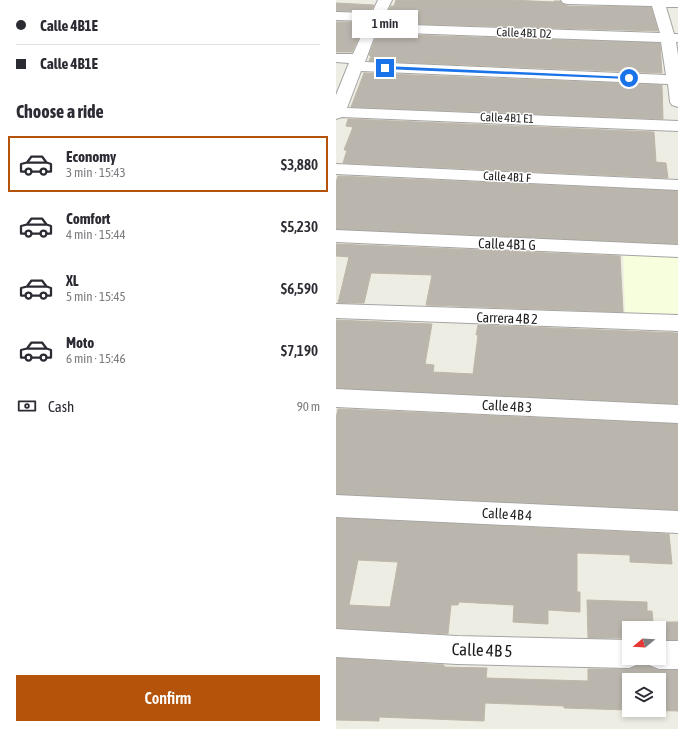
<!DOCTYPE html>
<meta charset="utf-8">
<style>
body{margin:0;font-family:"Asap Condensed",sans-serif;background:#f7f7f7;color:#2b2b33;height:100vh;display:flex;flex-direction:column;font-size:15px;white-space:nowrap}
*{box-sizing:border-box;margin:0}
p{font-size:13px;color:#7c7c81}
.icon{flex:none;width:22px;height:22px;fill:none;stroke:currentColor;stroke-width:2;stroke-linecap:round;stroke-linejoin:round}
.map{position:relative;flex:1;overflow:hidden}
.drawer{display:flex;flex-direction:column;background:#fff;width:336px}
.drawer>*{flex:none}
.top-card{display:grid;align-content:center;height:88px;padding:0 16px;background:#fff}
.needle{width:26px;rotate:252deg}
.buttons{position:absolute;left:286px;top:621px;display:grid;gap:8px}
.buttons a{display:grid;place-items:center;width:44px;height:44px;border-radius:0px;background:#fff;box-shadow:0 2px 6px #0003;font-size:20px}
.end{position:absolute;width:18px;height:18px;margin:-9px;border:5px solid #1a73e8;background:#fff;box-shadow:0 0 0 2px #fff}
.from{border-radius:50%}
.bubble{position:absolute;height:28px;border-radius:0px;background:#fff;box-shadow:0 2px 6px #0003;font-size:13px;font-weight:600;line-height:28px;text-align:center}
.top-card b{display:flex;align-items:center;gap:14px;height:38px;font-size:15px}
.top-card b+b{border-top:1px solid #e1e1e2}
.top-card i{width:10px;height:10px;background:#2b2b33}
ul{padding:0;list-style:none}
li{display:flex;align-items:center;gap:12px;height:56px;margin:0 8px 6px;padding:0 8px;border:2px solid transparent;border-radius:0px}
li div{flex:1}
li b{display:block;font-size:15px}
li em{font-style:normal;font-weight:600}
li.on{border-color:#b45309}
li>.icon{width:36px;height:36px;stroke-width:1.5}
h2{padding:0 16px;font-size:18px;line-height:48px}
.pay{display:flex;align-items:center;gap:10px;height:44px;padding:0 16px;font-size:15px}
.pay p{margin-inline-start:auto}
.cta{display:flex;gap:8px;margin-top:auto;padding:8px 16px}
.cta a{flex:1;height:46px;border-radius:0px;background:#b45309;color:#fff;font-size:16px;font-weight:600;line-height:46px;text-align:center}
main{display:flex;flex:1;min-height:0}
.map>svg:first-child{display:block}
.education{fill:#f6fedd}
.building{fill:#bab6ad;stroke:#bfb7a7;fill-rule:evenodd}
.lines{fill:none;stroke-linecap:round;stroke-linejoin:round}
.minor-casing{stroke:#a4a4a4;stroke-width:2}
.minor{fill:#fff;fill-rule:evenodd}
.route{fill:#1a73e8}
.labels{text-anchor:middle;dominant-baseline:central;stroke-width:3;stroke-linejoin:round;paint-order:stroke}
.far-street-label{font-size:12px;fill:#1d1d1d;stroke:#fff}
.street-label{font-size:14px;fill:#1d1d1d;stroke:#fff}
.near-street-label{font-size:17px;fill:#1d1d1d;stroke:#fff}
</style>
<main>
<section class="drawer">
<div class="top-card">
<b><i class="from"></i>Calle 4B1E</b>
<b><i></i>Calle 4B1E</b>
</div>
<h2>Choose a ride</h2>
<ul>
<li class="on"><svg class="icon" aria-label="car" viewBox="0 0 24 24"><path d="M5 17H2v-5l4-1 3-4h7l3 4 3 1v5h-3M9 17h6M6 11h13"/><circle cx="7" cy="17" r="2"/><circle cx="17" cy="17" r="2"/></svg><div><b>Economy</b><p>3 min · 15:43</p></div><em>$3,880</em></li>
<li><svg class="icon" aria-label="car" viewBox="0 0 24 24"><path d="M5 17H2v-5l4-1 3-4h7l3 4 3 1v5h-3M9 17h6M6 11h13"/><circle cx="7" cy="17" r="2"/><circle cx="17" cy="17" r="2"/></svg><div><b>Comfort</b><p>4 min · 15:44</p></div><em>$5,230</em></li>
<li><svg class="icon" aria-label="car" viewBox="0 0 24 24"><path d="M5 17H2v-5l4-1 3-4h7l3 4 3 1v5h-3M9 17h6M6 11h13"/><circle cx="7" cy="17" r="2"/><circle cx="17" cy="17" r="2"/></svg><div><b>XL</b><p>5 min · 15:45</p></div><em>$6,590</em></li>
<li><svg class="icon" aria-label="car" viewBox="0 0 24 24"><path d="M5 17H2v-5l4-1 3-4h7l3 4 3 1v5h-3M9 17h6M6 11h13"/><circle cx="7" cy="17" r="2"/><circle cx="17" cy="17" r="2"/></svg><div><b>Moto</b><p>6 min · 15:46</p></div><em>$7,190</em></li>
</ul>
<div class="pay"><svg class="icon" aria-label="cash" viewBox="0 0 24 24"><path d="M3 7h18v10H3z"/><circle cx="12" cy="12" r="2"/></svg>Cash<p>90 m</p></div>
<div class="cta"><a>Confirm</a></div>
</section>
<div class="map">
<svg width="342" height="729" viewBox="0 0 342 729">
<rect width="100%" height="100%" fill="#eeede4"/>
<path class="education" d="M287,252L342,255V315L289,313Z"/>
<path class="building" d="M60,0H175L218,2V1H224L227,4L232,6L315,7L322,31L46,23L55,6H58Z
M0,3L38,5L35,11H0Z
M0,22H30L16,52H0Z
M41,34L324,43L326,73L33,61L35,56L33,55Z
M28,73L326,85L327,119L15,107Z
M12,119L318,132L320,162L330,163L332,178L7,163L11,150H8L17,127L10,126Z
M2,176L342,191V244L0,229V182Z
M0,244L284,256L287,312L90,305L96,275L35,273L28,303H2L13,257L0,256Z
M0,320L96,324L89,364L98,365L97,372L137,374L142,335H140L142,325L342,333V404L0,388Z
M2,409L342,424V510L0,494V418Z
M0,518L333,534L336,564L294,562V555L241,553V592H244V612L212,610V624L177,622L178,605L123,602L122,605H115L112,634L0,628ZM22,560L62,562L54,607L13,605Z
M251,600L311,602V611H316L317,622H342V640H323V628H293V638H252Z
M0,658L108,665V667L151,668L150,678L252,681V669H294L304,665L309,658L312,666L322,670H342V711L305,710H323V680H293V710L228,708V706L149,703L148,721L43,717V721L0,720Z"/>
<g class="lines">
<g class="minor-casing">
<path id="minor" d="M42,0H56L44,24L324,33L316,6L232,4L227,3L225,0H342V7H330L338,34H342V42H340L342,55V107L336,105L334,102L332,84L25,71L11,108L342,121V131L6,117L0,119V95L13,63L0,62V54H17L32,21L0,20V12L36,13ZM40,32L325,42L330,75L29,62Z
M0,164L342,180V190L0,174Z
M0,230L342,245V257L0,242Z
M0,304L342,315V331L0,318Z
M0,389L342,405V423L0,407Z
M0,495L342,511V533L0,517Z
M0,629L121,636L293,640V658H306L303,664L293,668L121,664L0,657Z
M323,641H342V669H323L313,665L310,658H323Z"/>
</g>
<use href="#minor" class="minor"/>
</g>
<path class="route" d="M49,66L293,77L296,78L293,79L48,69Z"/>
<g class="labels">
<g class="far-street-label">
<text transform="translate(188 33) rotate(2)">Calle 4B1 D2</text>
<text transform="translate(171 118) rotate(2)">Calle 4B1 E1</text>
<text transform="translate(171 177) rotate(3)">Calle 4B1 F</text>
</g>
<g class="street-label">
<text transform="translate(171 244) rotate(2)">Calle 4B1 G</text>
<text transform="translate(171 318) rotate(2)">Carrera 4B 2</text>
<text transform="translate(171 406) rotate(3)">Calle 4B 3</text>
<text transform="translate(171 514) rotate(3)">Calle 4B 4</text>
</g>
<g class="near-street-label">
<text transform="translate(146 650) rotate(2)">Calle 4B 5</text>
</g>
</g>
</svg>
<div class="buttons">
<a><svg class="needle" viewBox="-14 -14 28 28"><path d="M0-13l5 13h-10z" fill="#e53935"/><path d="M0 13l5-13h-10z" fill="#7c7c81"/></svg></a>
<a><svg class="icon" aria-label="layers" viewBox="0 0 24 24"><path d="M12 4l9 5-9 5-9-5zM3 14l9 5 9-5"/></svg></a>
</div>
<i class="end from" style="left:293px;top:78px"></i>
<i class="end" style="left:49px;top:68px"></i>
<div class="bubble" style="left:16px;top:10px;width:66px">1 min</div>
</div>
</main>
